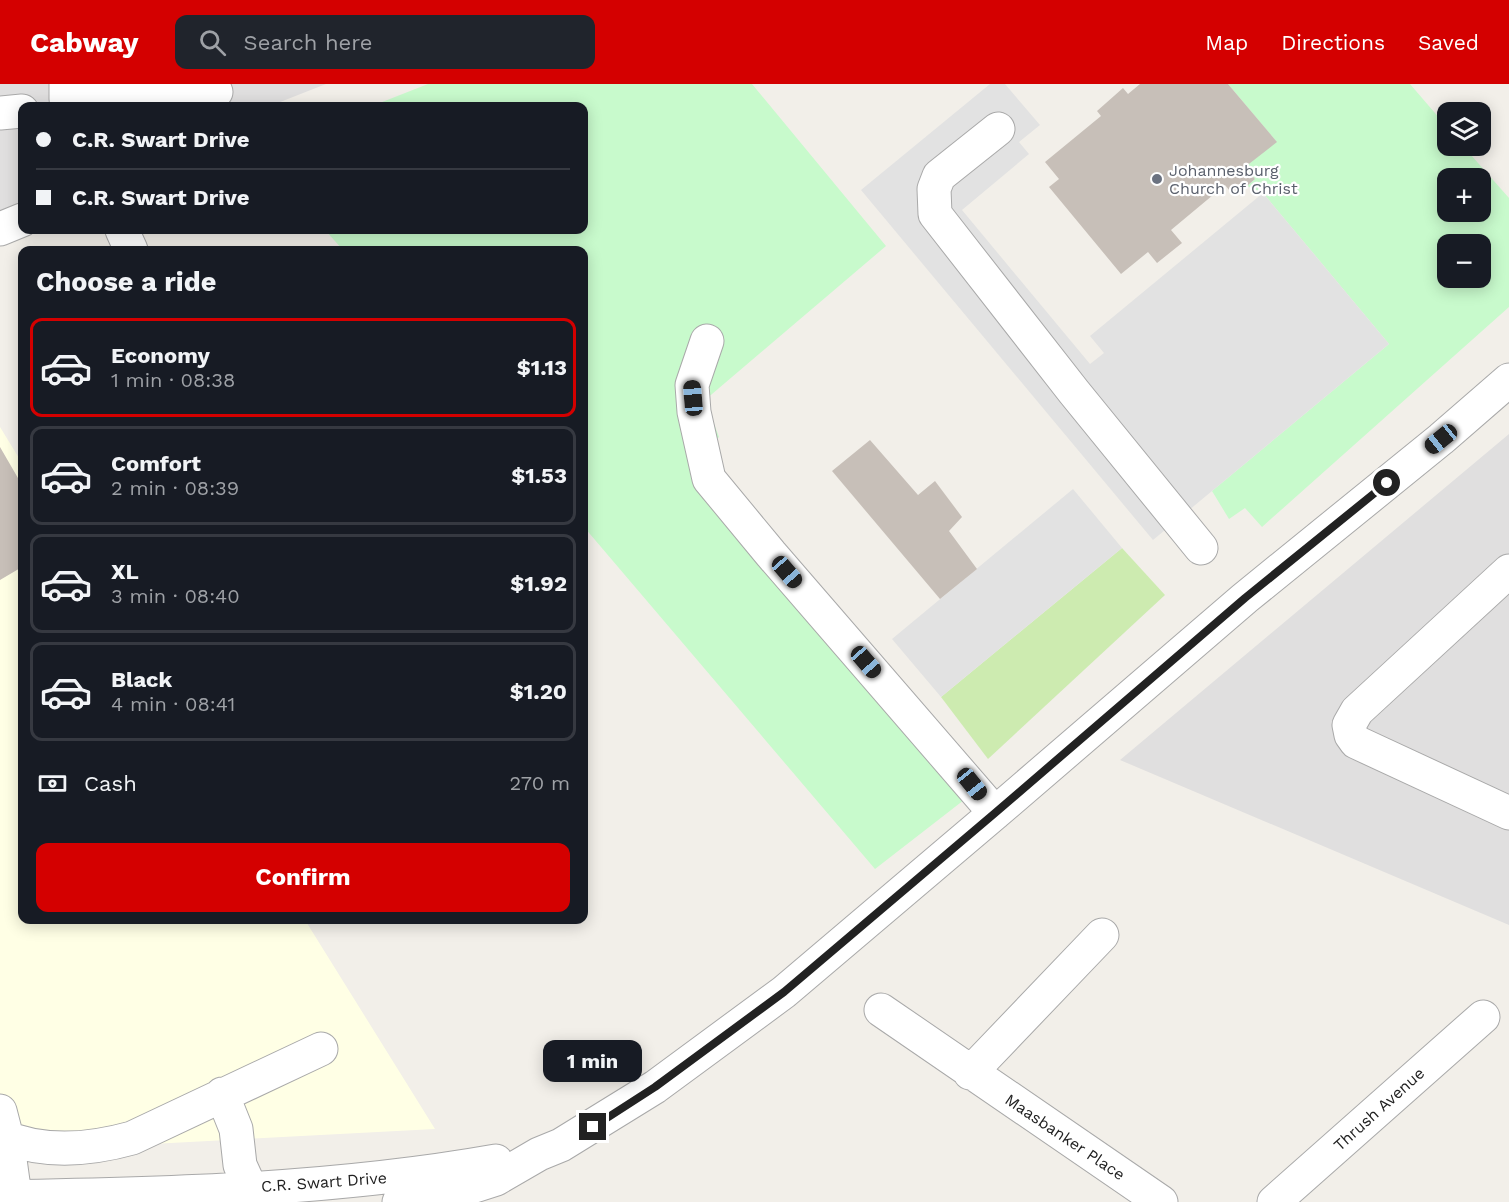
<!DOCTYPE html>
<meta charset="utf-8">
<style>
body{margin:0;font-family:"Work Sans",sans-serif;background:#20242c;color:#f1f3f6;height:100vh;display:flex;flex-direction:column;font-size:22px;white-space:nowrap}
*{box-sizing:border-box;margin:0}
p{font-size:20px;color:#9ea1a6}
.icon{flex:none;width:33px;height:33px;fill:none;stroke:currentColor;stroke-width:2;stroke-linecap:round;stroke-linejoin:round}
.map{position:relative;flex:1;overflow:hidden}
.side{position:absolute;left:18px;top:162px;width:570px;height:678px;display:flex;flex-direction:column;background:#171b24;border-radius:12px;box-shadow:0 3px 15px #0003}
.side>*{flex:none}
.banner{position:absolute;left:18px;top:18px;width:570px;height:132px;border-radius:12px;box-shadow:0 3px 15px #0003;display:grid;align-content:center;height:132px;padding:0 18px;background:#171b24}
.tools{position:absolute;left:1437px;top:18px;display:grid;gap:12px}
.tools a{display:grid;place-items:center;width:54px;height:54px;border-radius:12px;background:#171b24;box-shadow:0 3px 15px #0003;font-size:30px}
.end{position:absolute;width:27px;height:27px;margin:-14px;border:8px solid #222;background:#fff;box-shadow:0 0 0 3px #fff}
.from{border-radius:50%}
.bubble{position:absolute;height:42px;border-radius:12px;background:#171b24;box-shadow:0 3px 15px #0003;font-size:20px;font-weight:700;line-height:42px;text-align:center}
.car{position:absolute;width:18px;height:36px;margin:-18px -9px;border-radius:8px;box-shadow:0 0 4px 2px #0007;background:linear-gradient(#222 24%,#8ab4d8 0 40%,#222 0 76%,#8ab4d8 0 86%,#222 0)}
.banner b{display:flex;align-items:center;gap:21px;height:57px;font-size:22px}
.banner b+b{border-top:2px solid #363941}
.banner i{width:15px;height:15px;background:#f1f3f6}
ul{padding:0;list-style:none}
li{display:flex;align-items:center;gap:18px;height:99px;margin:0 12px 9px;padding:0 6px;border:3px solid #363941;border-radius:12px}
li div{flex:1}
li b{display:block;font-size:22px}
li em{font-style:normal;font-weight:700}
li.on{border-color:#d40000}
li>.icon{width:54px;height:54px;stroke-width:1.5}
h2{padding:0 18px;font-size:27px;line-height:72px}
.pay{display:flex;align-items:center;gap:15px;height:66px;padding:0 18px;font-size:22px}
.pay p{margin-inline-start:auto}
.cta{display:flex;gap:12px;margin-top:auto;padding:12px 18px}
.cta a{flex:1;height:69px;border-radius:12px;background:#d40000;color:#fff;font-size:24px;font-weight:700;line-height:69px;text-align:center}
header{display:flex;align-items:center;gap:36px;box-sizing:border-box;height:84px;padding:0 30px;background:#d40000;color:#fff}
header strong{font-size:28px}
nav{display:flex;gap:33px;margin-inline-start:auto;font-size:21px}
.search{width:420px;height:54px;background:#20242c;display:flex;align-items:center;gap:15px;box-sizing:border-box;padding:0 21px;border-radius:12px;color:#9ea1a6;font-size:22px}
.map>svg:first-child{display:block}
.residential{fill:#e0dfdf}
.education{fill:#ffffe5}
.grass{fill:#cdebb0}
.park{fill:#c8facc;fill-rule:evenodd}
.parking{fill:#e2e2e2}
.building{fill:#c7bfb8}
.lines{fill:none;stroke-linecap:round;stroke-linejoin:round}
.minor-casing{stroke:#a9a9a9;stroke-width:35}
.minor{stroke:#fff;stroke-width:33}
.route{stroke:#222;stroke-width:8}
.worship-dot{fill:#6b7280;stroke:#fff;stroke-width:2}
.labels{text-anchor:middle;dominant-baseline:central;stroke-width:4.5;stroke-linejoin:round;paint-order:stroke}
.worship-label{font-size:16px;fill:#5b616d;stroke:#fff;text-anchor:start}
.street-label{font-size:16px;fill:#222;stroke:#fff}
</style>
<header>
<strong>Cabway</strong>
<div class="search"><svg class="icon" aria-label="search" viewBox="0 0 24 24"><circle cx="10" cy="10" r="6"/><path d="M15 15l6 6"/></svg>Search here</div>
<nav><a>Map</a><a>Directions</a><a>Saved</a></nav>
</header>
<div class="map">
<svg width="1509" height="1118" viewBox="0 0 1509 1118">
<rect width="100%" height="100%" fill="#f2efe9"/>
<path class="residential" d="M0,0H326L270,22H22V122L0,131Z
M1509,350V841L1120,676Z"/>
<path class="education" d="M0,343L22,379V836H305L435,1045L0,1068Z"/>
<path class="grass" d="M1122,464L1165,511L988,675L941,613Z"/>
<path class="park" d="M428,0H752L886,162L705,316L719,353L700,372L982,702L875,785L584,443V166H343L325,146H584V22H372Z
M1228,0H1410L1447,43L1448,62H1463L1509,114V223L1262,443L1245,424L1229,435L1212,407L1389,260L1263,109L1247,102L1255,95L1245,83L1276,57ZM1448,94H1480V128H1448ZM1448,160H1480V194H1448Z"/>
<path class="parking" d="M990,0H1005L1040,41L1019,58L1029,70L962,126L1090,280L1104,269L1090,252L1263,109L1389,260L1153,456L861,106Z
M1073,405L1122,464L941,613L892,555Z"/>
<path class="building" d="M1140,0H1228L1277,58L1245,83L1255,95L1247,102L1234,112L1225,101L1171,146L1182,159L1157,179L1148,168L1121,190L1049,103L1059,95L1045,78L1101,32L1097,27L1123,4L1128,10Z
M870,356L918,411L935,397L962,433L949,447L977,485L940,515L832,387Z
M0,363L22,401V483L0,496Z"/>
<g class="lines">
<g class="minor-casing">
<path id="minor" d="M66,0V15L216,8
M0,29L22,27
M998,45L939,92L934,105L935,130L1074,308L1201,464
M0,145L22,136
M122,146L131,166
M707,257L692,301L694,328L709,395L771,470L995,729
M1509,487L1357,627L1349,641L1351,651L1356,658L1509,729
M881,926L1161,1118
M970,989L1102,851
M222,1010L236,1045L240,1081L250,1103
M0,1027L7,1054L15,1112
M0,1051C42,1070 89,1066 132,1054L321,965
M0,1113C166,1110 332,1106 496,1077
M399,1118L456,1108L496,1095L539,1070L561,1061L655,1003L784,908L995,729L1245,514L1441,355L1509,296
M1274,1118L1483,933"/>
</g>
<use href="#minor" class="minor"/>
</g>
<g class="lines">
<path class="route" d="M593,1043L655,1003L784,908L995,729L1245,514L1387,399"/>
</g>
<circle class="worship-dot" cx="1157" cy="95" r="6"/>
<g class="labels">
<g class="worship-label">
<text x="1169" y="86">Johannesburg<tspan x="1169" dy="18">Church of Christ</tspan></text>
</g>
<g class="street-label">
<text transform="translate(1379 1025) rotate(-42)">Thrush Avenue</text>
<text transform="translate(1065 1053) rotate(34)">Maasbanker Place</text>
<text transform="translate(324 1098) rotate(-4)">C.R. Swart Drive</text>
</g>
</g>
</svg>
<div class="tools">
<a><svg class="icon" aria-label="layers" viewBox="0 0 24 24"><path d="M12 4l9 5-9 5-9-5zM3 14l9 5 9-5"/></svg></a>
<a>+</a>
<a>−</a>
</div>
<i class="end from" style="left:1387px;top:399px"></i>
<i class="end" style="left:593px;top:1043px"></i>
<div class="bubble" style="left:543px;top:956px;width:99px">1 min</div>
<i class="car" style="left:693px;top:314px;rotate:355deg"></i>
<i class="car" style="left:1441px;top:355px;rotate:231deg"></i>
<i class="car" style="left:787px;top:488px;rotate:139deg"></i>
<i class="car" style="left:866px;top:578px;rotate:139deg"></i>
<i class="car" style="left:972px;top:700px;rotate:141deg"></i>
<div class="banner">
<b><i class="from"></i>C.R. Swart Drive</b>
<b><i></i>C.R. Swart Drive</b>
</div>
<section class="side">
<h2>Choose a ride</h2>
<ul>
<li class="on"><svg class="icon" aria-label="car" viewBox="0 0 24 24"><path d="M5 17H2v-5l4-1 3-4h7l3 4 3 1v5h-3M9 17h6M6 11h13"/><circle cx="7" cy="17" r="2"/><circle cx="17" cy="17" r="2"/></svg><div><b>Economy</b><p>1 min · 08:38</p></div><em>$1.13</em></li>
<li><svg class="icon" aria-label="car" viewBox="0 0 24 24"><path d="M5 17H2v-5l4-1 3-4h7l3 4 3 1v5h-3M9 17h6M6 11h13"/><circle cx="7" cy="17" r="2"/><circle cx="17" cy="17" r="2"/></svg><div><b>Comfort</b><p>2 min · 08:39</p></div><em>$1.53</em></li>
<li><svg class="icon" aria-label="car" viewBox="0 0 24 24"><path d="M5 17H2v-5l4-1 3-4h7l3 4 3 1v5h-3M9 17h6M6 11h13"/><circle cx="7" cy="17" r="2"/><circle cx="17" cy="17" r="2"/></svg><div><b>XL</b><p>3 min · 08:40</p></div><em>$1.92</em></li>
<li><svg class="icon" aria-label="car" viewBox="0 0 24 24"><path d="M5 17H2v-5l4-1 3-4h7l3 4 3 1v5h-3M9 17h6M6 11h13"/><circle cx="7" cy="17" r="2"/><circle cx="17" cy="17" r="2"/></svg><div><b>Black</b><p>4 min · 08:41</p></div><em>$1.20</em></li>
</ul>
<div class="pay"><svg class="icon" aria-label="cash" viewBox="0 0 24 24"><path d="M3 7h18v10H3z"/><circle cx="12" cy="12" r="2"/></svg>Cash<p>270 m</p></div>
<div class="cta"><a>Confirm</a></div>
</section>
</div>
